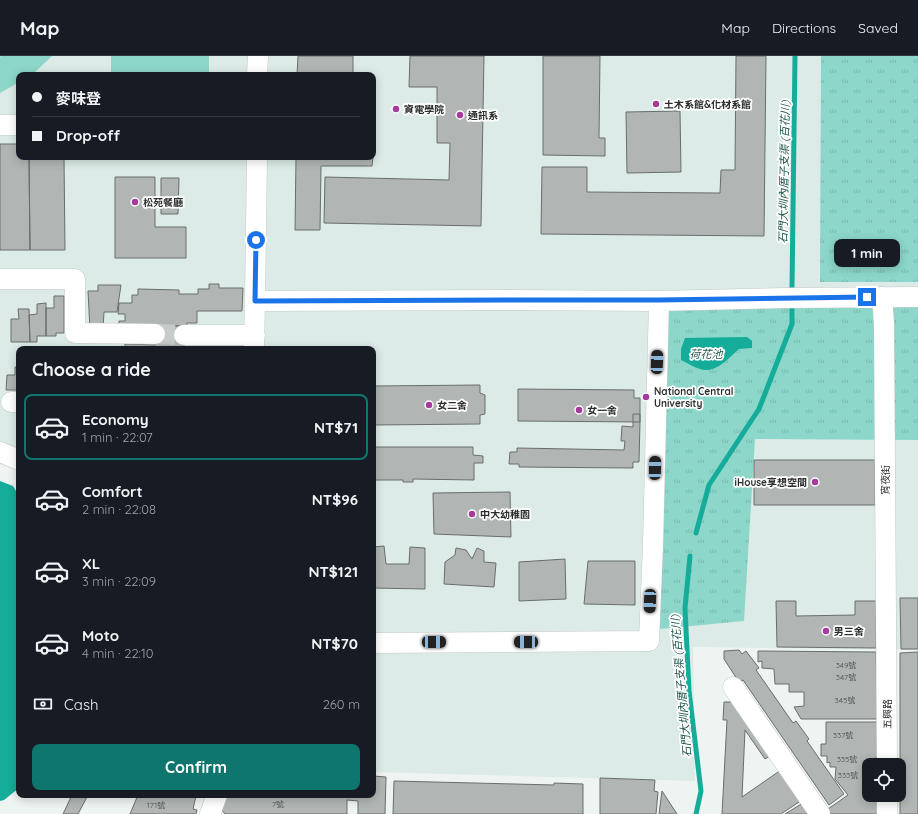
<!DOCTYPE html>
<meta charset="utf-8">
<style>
body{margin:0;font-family:Quicksand,"Noto Sans TC",sans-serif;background:#20242c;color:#f1f3f6;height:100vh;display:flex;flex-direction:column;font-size:15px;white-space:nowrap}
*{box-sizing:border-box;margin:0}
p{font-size:13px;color:#9ea1a6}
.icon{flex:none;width:22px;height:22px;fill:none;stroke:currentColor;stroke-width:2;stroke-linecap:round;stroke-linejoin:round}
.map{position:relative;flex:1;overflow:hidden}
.panel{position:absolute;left:16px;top:290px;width:360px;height:452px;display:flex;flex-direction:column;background:#171b24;border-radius:8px;box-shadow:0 2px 10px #0003}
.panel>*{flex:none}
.guide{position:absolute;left:16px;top:16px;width:360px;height:88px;border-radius:8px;box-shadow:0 2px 10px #0003;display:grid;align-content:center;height:88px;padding:0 16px;background:#171b24}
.fabs{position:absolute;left:862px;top:702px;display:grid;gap:8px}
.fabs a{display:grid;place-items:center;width:44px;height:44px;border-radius:8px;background:#171b24;box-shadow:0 2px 10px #0003;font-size:20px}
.end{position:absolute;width:18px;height:18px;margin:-9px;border:5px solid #1a73e8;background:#fff;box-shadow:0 0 0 2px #fff}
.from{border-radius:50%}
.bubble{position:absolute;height:28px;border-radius:8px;background:#171b24;box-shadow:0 2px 10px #0003;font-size:13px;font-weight:700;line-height:28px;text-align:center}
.car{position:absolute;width:12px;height:24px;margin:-12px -6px;border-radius:5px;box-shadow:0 0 3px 1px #0007;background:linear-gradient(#222 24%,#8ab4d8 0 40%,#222 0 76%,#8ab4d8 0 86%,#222 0)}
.guide b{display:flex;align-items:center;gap:14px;height:38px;font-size:15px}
.guide b+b{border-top:1px solid #363941}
.guide i{width:10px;height:10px;background:#f1f3f6}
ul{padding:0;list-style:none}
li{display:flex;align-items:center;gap:12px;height:66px;margin:0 8px 6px;padding:0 8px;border:2px solid transparent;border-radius:8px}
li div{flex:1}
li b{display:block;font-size:15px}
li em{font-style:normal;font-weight:700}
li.selected{border-color:#0f766e}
li>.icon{width:36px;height:36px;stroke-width:1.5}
h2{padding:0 16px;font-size:18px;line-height:48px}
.pay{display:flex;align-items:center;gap:10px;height:44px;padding:0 16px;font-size:15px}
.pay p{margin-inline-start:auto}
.primary-button{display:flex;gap:8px;margin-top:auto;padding:8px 16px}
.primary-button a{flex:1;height:46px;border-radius:8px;background:#0f766e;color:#fff;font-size:16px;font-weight:700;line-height:46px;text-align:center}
header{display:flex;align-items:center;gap:24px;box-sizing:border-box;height:56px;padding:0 20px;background:#171b24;border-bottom:1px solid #363941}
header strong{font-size:19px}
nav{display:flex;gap:22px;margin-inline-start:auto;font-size:14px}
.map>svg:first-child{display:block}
.built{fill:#dcebe7;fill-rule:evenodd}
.grass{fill:url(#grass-tufts)}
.pitch{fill:#8cd7c9}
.water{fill:#15ad9a}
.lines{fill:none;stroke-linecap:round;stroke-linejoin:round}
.stream{stroke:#15ad9a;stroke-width:5}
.building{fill:#b1b6b5;stroke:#696e6d}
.minor-tunnel{stroke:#c7cccb;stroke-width:20;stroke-dasharray:20 10;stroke-linecap:butt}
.minor-casing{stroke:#c3c9c7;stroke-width:21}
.minor{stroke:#fff;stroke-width:20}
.route{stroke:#1a73e8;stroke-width:5}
.poi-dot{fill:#a53b9c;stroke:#fff;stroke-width:1.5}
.labels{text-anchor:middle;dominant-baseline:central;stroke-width:3.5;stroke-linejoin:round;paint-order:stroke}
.number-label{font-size:8px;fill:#4c504f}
.poi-label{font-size:10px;font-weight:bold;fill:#2b2e2d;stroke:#fff;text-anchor:start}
.street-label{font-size:10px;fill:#2b2e2d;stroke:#fff}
.water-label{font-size:11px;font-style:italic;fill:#20574e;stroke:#fff}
</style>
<header>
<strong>Map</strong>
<nav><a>Map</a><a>Directions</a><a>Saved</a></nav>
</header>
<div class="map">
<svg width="918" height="758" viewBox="0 0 918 758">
<defs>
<pattern id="grass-tufts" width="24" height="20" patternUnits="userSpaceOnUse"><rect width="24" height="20" fill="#8cd7c9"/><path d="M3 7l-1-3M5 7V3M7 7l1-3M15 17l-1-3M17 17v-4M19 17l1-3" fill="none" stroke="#79b9ad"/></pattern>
</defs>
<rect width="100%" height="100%" fill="#eef4f2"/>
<path class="built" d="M0,0H918V594L693,591L695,725L373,716V293H19V396L0,388ZM19,19H373V101H19Z"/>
<path class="grass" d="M821,0H918V226H820Z
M918,242V384L755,383L744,565L649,574L659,245Z"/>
<path class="pitch" d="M1,0H52L33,18L19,19V26L0,37V1Z
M111,0H209V19H111Z"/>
<path class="water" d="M747,281L752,285V292L739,293C730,301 718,315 705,314C699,314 687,307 681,304V293L685,282Z
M0,425L13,430L19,440V732L4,744L0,745Z"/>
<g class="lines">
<path class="stream" d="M792,232L795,0
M696,477L709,429L759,353L792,268V250
M690,500L685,552L689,635L701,735L696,758"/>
</g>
<path class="building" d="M298,0H353V19H297Z
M410,0H484L481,170L324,167L325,121L449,124L450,87H437V31H409Z
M543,0H600L599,82H605V100L543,99Z
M736,0H766L764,180L541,178L542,111H587V136L720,137L721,114H735Z
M680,55L681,116L627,117L626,56Z
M0,88H19V101H29L30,194H0Z
M29,101H64L65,194H30Z
M296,101H373L372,110H321L320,174H295Z
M115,121H155V171H186V202H115Z
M161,122H179L178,158H161Z
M209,228H219V232H243L242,255H197V267H187V270L119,269V265H125V258H118L119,247H132V239H138V233L179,234V238H198V233H209Z
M98,229H121L117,256H104L103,273L90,274L88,235H98Z
M54,240H64V277H56V280H46V252H54Z
M46,247V280H37V286H30L29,259L37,258V248Z
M18,253H29L30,286H11V263H19Z
M155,270H184V293H125V288L155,289Z
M15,311H19V334H6L7,319H15Z
M480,329V337L485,339V358L480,359V368L373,369V330Z
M518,333L634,334V342H640V366L518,365Z
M633,358H640V366L639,406H633V412L519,411V408H509L510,396H517V392L624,394L625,385H621L622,370L633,371Z
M373,391H473V399L483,400V407H474V424L413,423V426H403V424H373Z
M754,404H875V449H754Z
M510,436L511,481L434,478L433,437Z
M384,490L386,508H409L410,491L425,492V533L373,532V491Z
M456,492L466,494L472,503L477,492L484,495V506L496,507L494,531L444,528L445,506L455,499Z
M565,503L566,543L519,545V506Z
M588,505H635V549L584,548Z
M900,542H918V593H901Z
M776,545H796V560L855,559V545H876V592L777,591Z
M739,594L742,598L746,595L759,612L756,614L793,667L796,665L809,683L807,685L844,738L829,749L743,624L739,626L724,603V595Z
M758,595L876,596L877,663H801L794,651L804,650V636H789V628H775L774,613L762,612V605L758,606Z
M918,596V758H900V597Z
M724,646H733L773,698L765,703L745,674L742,741L781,714L802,744L781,758H722L727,664H723Z
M826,666H881V700L876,701V709H869V739H883V758H831L828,753L848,739L835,723L836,711H830V706L827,707V700H821V688H826Z
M373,720L386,721L385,758H358V745L347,744V758H225L222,754L226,739H373Z
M600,722L655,724L654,735L658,736L656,758H600Z
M394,725L554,729V727L583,728V758H393Z
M662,735L677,758H659Z
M72,739H80L87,741L78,758H63Z
M138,739H193L196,740L193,753L197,754L196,758H130Z
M803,747L811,758H785Z"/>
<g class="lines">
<path class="minor-tunnel" d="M155,278L184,279"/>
<g class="minor-casing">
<path id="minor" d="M257,19L258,0
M0,69H19
M257,101L255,245L510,244L659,245L785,242L918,241
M0,223H75V277L155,278
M882,241L884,267L887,709
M184,279H255
M254,293L255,245
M11,346H19
M0,396L19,404
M373,587L649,585L653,489L659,245
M733,631L820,758
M210,758L217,739
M887,758V739"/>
</g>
<use href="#minor" class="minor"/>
</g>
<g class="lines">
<path class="route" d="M256,184L255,245L510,244H659L867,241"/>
</g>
<g class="poi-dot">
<circle cx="656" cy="48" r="4"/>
<circle cx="396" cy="53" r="4"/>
<circle cx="460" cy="59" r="4"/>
<circle cx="135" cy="146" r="4"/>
<circle cx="646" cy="341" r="4"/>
<circle cx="429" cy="349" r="4"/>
<circle cx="579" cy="354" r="4"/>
<circle cx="815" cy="426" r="4"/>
<circle cx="472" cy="458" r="4"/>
<circle cx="826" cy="575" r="4"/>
</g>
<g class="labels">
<g class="number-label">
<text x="846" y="609">349號</text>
<text x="846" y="621">347號</text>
<text x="845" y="644">345號</text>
<text x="843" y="679">337號</text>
<text x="847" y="703">335號</text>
<text x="848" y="719">333號</text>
<text x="278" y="748">7號</text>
<text x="156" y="749">171號</text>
</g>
<g class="poi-label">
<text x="664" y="48">土木系館&amp;化材系館</text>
<text x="404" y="53">資電學院</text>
<text x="468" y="59">通訊系</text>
<text x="143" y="146">松苑餐廳</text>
<text x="654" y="335">National Central<tspan x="654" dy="12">University</tspan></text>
<text x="437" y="349">女二舍</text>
<text x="587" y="354">女一舍</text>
<text x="807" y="426" text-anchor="end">iHouse享想空間</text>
<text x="480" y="458">中大幼稚園</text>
<text x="834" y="575">男三舍</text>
</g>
<g class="street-label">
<text transform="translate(885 424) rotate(-90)">宵夜街</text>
<text transform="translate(887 658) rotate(-90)">五興路</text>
</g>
<g class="water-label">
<text transform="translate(784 116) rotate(-89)">石門大圳內厝子支渠 (百花川)</text>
<text x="706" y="298">荷花池</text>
<text transform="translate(681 630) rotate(-95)">石門大圳內厝子支渠 (百花川)</text>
</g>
</g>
</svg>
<div class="fabs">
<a><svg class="icon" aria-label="locate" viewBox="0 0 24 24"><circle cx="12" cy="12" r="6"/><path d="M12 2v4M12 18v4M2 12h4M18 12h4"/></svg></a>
</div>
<i class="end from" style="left:256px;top:184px"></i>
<i class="end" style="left:867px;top:241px"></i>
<div class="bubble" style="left:834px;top:183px;width:66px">1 min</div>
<i class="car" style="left:657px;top:306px;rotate:2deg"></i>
<i class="car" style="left:655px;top:412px;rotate:1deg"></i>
<i class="car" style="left:650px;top:545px;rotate:182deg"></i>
<i class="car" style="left:434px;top:586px;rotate:90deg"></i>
<i class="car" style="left:526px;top:586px;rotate:270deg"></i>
<div class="guide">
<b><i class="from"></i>麥味登</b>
<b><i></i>Drop-off</b>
</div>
<section class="panel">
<h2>Choose a ride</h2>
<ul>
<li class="selected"><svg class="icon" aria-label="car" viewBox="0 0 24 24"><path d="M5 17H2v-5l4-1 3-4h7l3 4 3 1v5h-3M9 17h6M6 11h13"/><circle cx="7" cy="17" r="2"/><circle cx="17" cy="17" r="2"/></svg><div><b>Economy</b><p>1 min · 22:07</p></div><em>NT$71</em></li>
<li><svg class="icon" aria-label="car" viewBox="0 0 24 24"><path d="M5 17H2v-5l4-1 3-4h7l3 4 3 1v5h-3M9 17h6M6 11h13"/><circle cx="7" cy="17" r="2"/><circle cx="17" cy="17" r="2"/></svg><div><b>Comfort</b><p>2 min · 22:08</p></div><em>NT$96</em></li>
<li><svg class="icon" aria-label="car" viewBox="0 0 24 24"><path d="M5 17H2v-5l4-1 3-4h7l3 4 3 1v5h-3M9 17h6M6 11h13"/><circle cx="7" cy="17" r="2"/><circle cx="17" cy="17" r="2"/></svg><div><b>XL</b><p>3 min · 22:09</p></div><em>NT$121</em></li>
<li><svg class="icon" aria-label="car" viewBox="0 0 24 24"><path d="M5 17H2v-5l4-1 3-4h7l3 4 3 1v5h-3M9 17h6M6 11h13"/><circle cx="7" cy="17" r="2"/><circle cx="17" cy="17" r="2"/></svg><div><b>Moto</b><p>4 min · 22:10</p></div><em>NT$70</em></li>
</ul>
<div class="pay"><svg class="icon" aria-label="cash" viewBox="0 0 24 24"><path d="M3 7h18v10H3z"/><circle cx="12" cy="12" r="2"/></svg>Cash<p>260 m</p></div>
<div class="primary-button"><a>Confirm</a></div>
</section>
</div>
